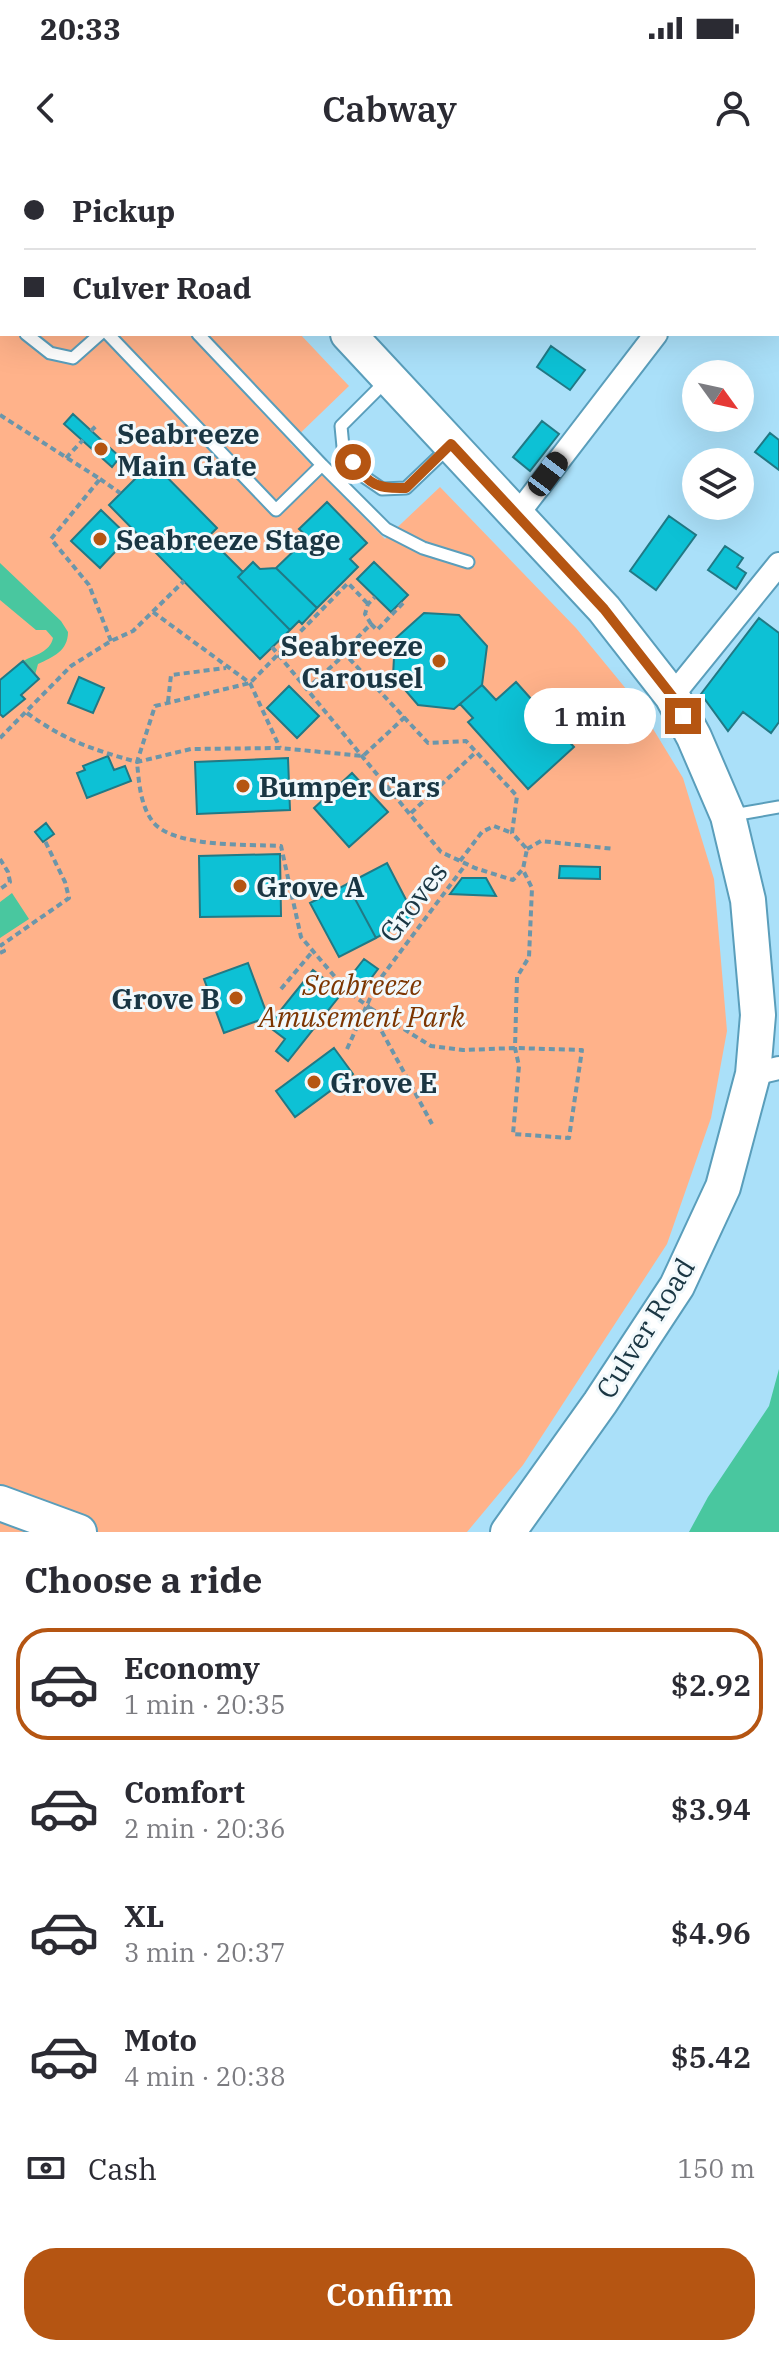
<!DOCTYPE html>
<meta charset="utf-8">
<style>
body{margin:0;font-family:"IBM Plex Serif",serif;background:#f7f7f7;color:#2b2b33;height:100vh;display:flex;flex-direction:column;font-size:30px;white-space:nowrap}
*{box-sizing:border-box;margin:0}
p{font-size:26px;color:#7c7c81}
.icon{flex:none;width:44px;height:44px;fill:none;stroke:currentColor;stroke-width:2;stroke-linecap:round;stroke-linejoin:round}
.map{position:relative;height:1372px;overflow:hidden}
.side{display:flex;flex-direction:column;background:#fff;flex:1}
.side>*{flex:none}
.hud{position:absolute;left:0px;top:0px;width:780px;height:176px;box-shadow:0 8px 32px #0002;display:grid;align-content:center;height:176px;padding:0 24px;background:#fff}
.needle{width:52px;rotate:123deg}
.buttons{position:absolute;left:682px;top:200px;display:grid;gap:16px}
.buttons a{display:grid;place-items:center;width:72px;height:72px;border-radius:50%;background:#fff;box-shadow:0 8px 32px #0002;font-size:40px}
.end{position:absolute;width:36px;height:36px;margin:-18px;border:10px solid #b55512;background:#fff;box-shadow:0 0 0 4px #fff}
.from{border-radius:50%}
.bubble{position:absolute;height:56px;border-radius:28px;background:#fff;box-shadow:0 8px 32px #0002;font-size:26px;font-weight:600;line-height:56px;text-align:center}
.car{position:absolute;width:24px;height:48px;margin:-24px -12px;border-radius:10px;box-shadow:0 0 6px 2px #0007;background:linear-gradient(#222 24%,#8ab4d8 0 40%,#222 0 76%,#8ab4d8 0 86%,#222 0)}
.hud b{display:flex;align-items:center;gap:28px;height:76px;font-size:30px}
.hud b+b{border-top:2px solid #e1e1e2}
.hud i{width:20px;height:20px;background:#2b2b33}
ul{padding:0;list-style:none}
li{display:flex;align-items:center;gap:24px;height:112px;margin:0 16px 12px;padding:0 8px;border:4px solid transparent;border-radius:32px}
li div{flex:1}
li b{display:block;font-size:30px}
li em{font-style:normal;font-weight:600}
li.on{border-color:#b55512}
li>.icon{width:72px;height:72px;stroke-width:1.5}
h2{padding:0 24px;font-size:36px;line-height:96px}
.pay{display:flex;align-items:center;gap:20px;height:88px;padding:0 24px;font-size:30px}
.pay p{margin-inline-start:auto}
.button{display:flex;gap:16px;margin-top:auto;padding:16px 24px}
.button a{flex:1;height:92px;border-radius:32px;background:#b55512;color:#fff;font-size:32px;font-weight:600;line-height:92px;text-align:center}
.status{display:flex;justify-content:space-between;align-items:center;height:56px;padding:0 40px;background:#fff;direction:ltr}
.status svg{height:22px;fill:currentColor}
header{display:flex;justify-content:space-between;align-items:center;height:104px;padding:0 24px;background:#fff;font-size:36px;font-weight:600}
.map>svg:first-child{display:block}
.green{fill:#ffb28a}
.water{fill:#49c79f}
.building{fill:#0dc1d5;stroke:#217985;stroke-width:2}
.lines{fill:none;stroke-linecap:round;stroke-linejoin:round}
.lane-casing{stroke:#5a9ebb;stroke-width:15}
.street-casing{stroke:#5a9ebb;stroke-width:26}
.primary-casing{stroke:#5a9ebb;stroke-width:38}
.path{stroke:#6b96aa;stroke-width:4;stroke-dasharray:6 4;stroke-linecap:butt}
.lane{stroke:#fff;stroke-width:11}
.street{stroke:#fff;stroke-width:22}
.primary{stroke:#fff;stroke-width:34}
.route{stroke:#b55512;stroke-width:10}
.poi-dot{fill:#b55512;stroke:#f2f9fc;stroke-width:3}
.labels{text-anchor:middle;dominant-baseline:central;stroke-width:6;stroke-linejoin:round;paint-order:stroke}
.poi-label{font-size:28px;font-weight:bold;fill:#1a3643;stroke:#f2f9fc;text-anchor:start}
.street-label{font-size:28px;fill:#1a3643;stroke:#f2f9fc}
.park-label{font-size:28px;font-style:italic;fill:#7c3501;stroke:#f2f9fc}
</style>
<div class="status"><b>20:33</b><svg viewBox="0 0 49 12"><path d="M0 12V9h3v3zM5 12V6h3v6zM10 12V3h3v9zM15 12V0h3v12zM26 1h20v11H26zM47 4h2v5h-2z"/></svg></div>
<header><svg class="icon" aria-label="back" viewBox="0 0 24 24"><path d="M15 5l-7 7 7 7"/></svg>Cabway<svg class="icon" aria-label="person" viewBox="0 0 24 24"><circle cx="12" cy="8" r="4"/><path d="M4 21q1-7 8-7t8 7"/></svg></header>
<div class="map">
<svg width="779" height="1372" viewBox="0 0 779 1372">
<rect width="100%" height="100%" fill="#aae0f9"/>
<path class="green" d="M0,0L146,2H2V174H300L349,226L290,283L385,379L440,327L576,468L636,541L683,618L714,719L727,871L711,958L667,1084L523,1305L467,1372H0Z"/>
<path class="water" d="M0,403L61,461L68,472C68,491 53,497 38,504L35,515L23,501C35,495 50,492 53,478L46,470H36L0,440Z
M12,733L29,759L0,778V742Z
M779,1209V1372H689L708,1337L769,1246Z"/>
<path class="building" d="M551,186L585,210L570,230L537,207Z
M73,254L120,297L112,307L64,264Z
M542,261L559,274L530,311L513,297Z
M770,273L779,280V310L755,292Z
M152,302L217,368L208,377L243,412L238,417L290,470L260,499L109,345Z
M327,342L367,383L350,399L358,407L317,448L276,408L300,385L302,387L310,379L299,369Z
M101,350L129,377L100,408L71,381Z
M669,356L696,375L656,430L630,411Z
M725,386L743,398L737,407L746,413L736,429L708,410Z
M253,402L260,409L276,408L317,448L302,464L299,461L290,470L238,417Z
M374,402L408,435L391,452L357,419Z
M424,453L459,455L487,486L482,525L454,549L418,545L393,516L395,479Z
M759,458L779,473V562L771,573L743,552L728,571L701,534Z
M23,501L39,519L21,535L25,539L3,557L0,554V520Z
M79,517L104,528L93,553L68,543Z
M516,522L574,587L528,629L468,562L473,558L460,544L482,525L496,540Z
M289,526L319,556L297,578L267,548Z
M108,596L114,610L125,606L131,621L87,638L77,613L85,610L83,606Z
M288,598L290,650L197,654L195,602Z
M352,613L388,652L349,687L314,648Z
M46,663L54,674L43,682L35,672Z
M280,694L281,756L200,757L199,696Z
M387,703L415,757L376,778L347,724Z
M560,706L600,707V719L559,718Z
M462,718H486L496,736L450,734Z
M347,724L376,778L339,797L310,743Z
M364,799L378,809L360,833L346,822Z
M248,803L268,857L224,873L204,819Z
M313,810L342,833L288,901L276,891L285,879L268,866Z
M334,888L353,914L295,957L276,931Z"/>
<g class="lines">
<g class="lane-casing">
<path id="lane" d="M36,0L38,2
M377,2L379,0
M0,67L2,69
M0,153L2,155
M26,174L50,193L73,198L100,174
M108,174L276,350L322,305L198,174
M386,221L341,266L343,287L363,316L382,329L406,328L449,287
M322,305L386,369L423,388L468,402
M733,655L779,647"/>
</g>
<g class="street-casing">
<path id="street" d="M253,2L254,0
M488,2L489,0
M778,14L779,13
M517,355L656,174
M672,536L779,404
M753,914L779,908"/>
</g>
<g class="primary-casing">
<path id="primary" d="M188,0L190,2
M348,174L604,449L672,536L694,577L728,656L748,740L758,855L753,914L723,1027L677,1126L600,1243L508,1372
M0,1343L79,1372"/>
</g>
<path class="path" d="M0,255L100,319L51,379L89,425L111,481
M91,271L96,266
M66,298L83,280
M100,319L120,333
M153,452L250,523L280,588
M371,464L377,470L403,443
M272,487L441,692L475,708L513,720L523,709L527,689L512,673L517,636L466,581L428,583L345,494L307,529
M345,494L347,488L371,464L365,454L368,444L375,437
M168,542L171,515L226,508
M27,553C66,581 91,589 137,602L155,546L250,523L348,423L368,444
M405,557L363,596L280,588L191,589L137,602C139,622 140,645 153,662C174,688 249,684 281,686L301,777L347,831L368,846L432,964
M0,578L71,506L111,481L133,471L184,421
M411,653L476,592
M527,689L541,681L614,689
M0,699L8,712L10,722L0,729
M460,701L482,672L494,666L512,673
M0,793L4,791L0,786L69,738L65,722L45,681
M281,829L313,791
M370,848L431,886L463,890L515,888L582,890L569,978L513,974L519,906L515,888L517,817L529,797L532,728L523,710
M347,889L377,823L466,704"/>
<use href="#lane" class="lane"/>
<use href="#street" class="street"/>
<use href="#primary" class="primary"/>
</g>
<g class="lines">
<path class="route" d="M353,302C369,325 378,329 406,328L451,284L604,449L672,536L683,556"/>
</g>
<g class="poi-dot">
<circle cx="101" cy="289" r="8"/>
<circle cx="100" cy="379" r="8"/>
<circle cx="439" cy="501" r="8"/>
<circle cx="243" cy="626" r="8"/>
<circle cx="240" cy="726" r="8"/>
<circle cx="236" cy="838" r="8"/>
<circle cx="314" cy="922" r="8"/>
</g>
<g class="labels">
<g class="poi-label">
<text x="117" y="273">Seabreeze<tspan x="117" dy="32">Main Gate</tspan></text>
<text x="116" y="379">Seabreeze Stage</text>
<text x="423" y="485" text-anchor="end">Seabreeze<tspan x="423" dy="32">Carousel</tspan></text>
<text x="259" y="626">Bumper Cars</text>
<text x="256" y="726">Grove A</text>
<text x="220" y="838" text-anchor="end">Grove B</text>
<text x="330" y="922">Grove E</text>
</g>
<g class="street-label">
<text transform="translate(413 742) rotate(-53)">Groves</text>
<text transform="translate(645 1168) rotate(-58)">Culver Road</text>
</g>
<g class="park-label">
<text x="362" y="824">Seabreeze<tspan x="362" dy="32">Amusement Park</tspan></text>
</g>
</g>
</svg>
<div class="buttons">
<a><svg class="needle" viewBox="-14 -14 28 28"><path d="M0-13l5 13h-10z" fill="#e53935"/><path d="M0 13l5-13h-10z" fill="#7c7c81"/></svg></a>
<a><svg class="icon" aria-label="layers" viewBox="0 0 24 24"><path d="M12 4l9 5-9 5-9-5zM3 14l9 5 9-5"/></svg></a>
</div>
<i class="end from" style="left:353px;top:302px"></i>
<i class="end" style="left:683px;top:556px"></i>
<div class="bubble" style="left:524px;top:528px;width:132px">1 min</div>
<i class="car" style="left:548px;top:314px;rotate:37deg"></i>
<div class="hud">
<b><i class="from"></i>Pickup</b>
<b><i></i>Culver Road</b>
</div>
</div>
<section class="side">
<h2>Choose a ride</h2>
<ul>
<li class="on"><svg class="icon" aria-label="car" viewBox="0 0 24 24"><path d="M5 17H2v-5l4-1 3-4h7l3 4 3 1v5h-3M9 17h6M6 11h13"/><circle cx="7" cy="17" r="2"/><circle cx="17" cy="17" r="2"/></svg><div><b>Economy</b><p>1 min · 20:35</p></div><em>$2.92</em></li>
<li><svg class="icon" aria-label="car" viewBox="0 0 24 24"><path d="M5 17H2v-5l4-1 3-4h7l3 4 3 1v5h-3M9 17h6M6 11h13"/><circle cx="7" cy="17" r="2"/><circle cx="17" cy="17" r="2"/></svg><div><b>Comfort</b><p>2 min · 20:36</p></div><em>$3.94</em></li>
<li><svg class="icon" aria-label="car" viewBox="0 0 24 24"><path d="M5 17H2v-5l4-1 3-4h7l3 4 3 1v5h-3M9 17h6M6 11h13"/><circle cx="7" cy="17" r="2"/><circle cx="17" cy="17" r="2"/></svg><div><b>XL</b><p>3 min · 20:37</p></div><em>$4.96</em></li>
<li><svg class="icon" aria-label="car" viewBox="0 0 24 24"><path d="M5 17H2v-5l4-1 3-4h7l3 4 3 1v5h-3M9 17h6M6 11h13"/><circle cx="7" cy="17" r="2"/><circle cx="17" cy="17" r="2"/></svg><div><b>Moto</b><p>4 min · 20:38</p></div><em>$5.42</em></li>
</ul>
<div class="pay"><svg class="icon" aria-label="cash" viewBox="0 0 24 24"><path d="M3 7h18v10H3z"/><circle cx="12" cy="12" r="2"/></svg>Cash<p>150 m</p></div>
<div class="button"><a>Confirm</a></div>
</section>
